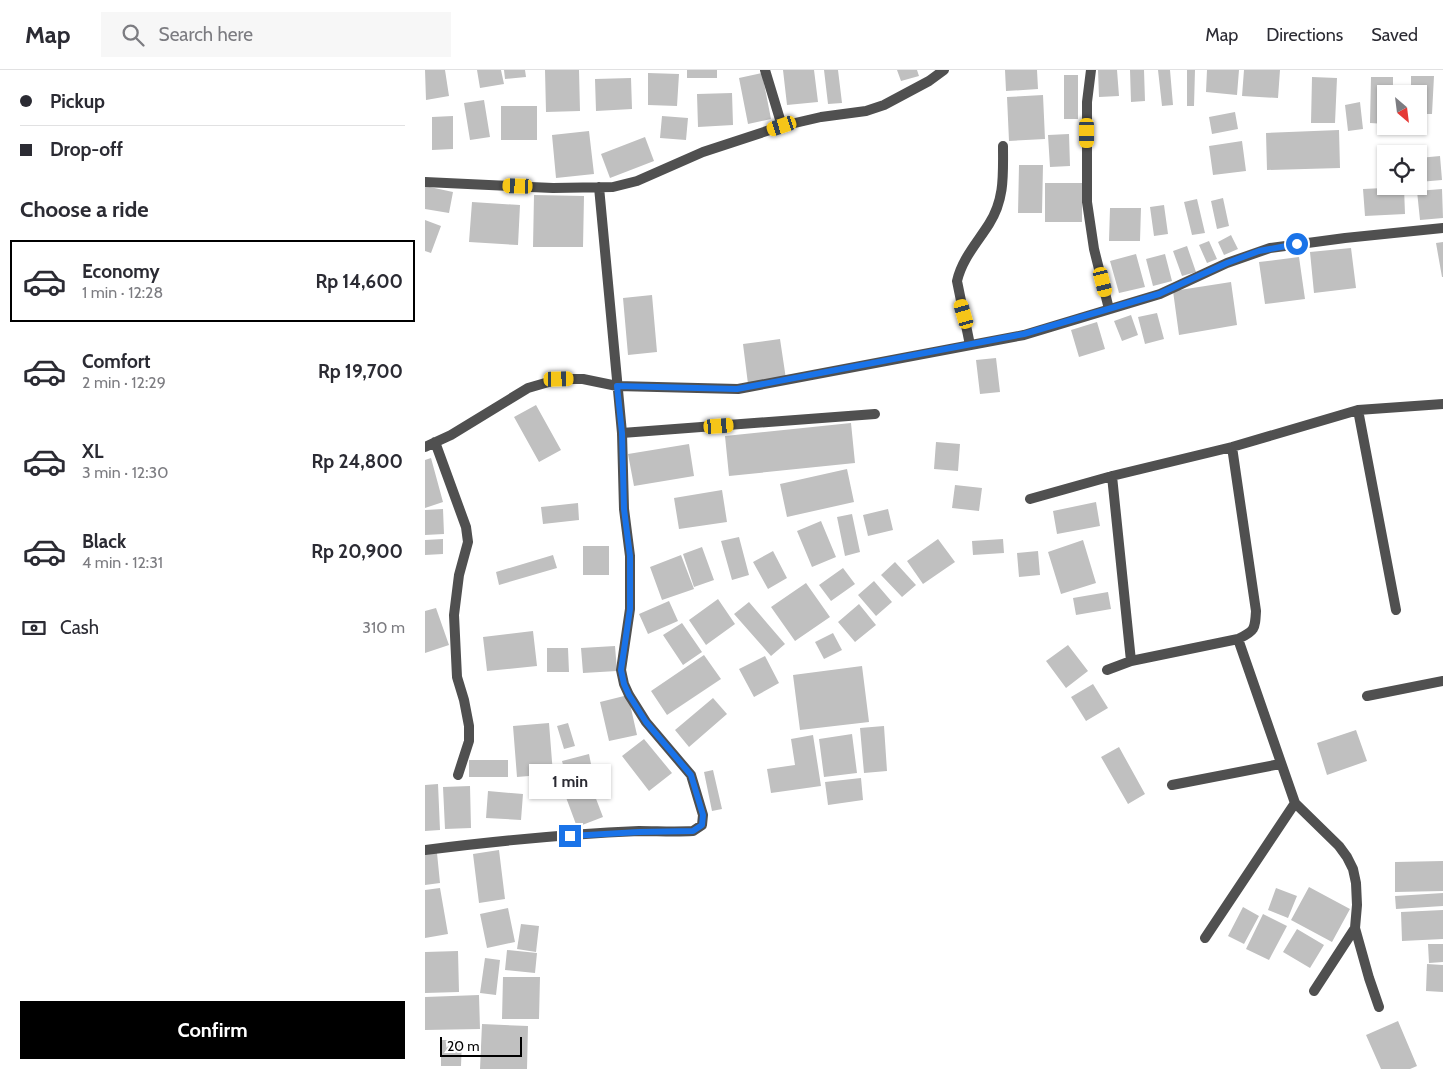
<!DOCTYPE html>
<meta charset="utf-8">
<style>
body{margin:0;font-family:Cabin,sans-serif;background:#f7f7f7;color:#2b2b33;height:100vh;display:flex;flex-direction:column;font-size:19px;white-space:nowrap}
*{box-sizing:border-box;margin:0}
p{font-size:16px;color:#7c7c81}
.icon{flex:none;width:28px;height:28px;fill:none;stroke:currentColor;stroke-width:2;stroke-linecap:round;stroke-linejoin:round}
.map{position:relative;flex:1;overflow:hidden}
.sheet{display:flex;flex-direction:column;background:#fff;width:425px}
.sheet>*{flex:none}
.guide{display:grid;align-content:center;height:110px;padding:0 20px;background:#fff}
.needle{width:32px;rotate:152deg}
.controls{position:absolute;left:952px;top:15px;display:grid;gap:10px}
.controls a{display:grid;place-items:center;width:50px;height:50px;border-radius:0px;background:#fff;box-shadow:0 1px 4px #0004;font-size:25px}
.scale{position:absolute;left:15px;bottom:12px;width:82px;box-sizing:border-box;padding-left:5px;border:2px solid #000;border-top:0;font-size:14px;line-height:18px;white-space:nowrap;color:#000;-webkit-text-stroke:4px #fff;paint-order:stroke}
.end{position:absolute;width:22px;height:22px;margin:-11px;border:6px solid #1a73e8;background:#fff;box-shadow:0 0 0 2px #fff}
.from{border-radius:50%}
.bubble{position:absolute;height:35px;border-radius:0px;background:#fff;box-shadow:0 1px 4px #0004;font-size:16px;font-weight:700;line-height:35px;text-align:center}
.car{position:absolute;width:15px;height:30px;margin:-15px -8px;border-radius:6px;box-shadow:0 0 4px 1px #0007;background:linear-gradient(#f5c518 24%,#345 0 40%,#f5c518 0 76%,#345 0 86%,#f5c518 0)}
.guide b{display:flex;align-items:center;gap:18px;height:48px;font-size:19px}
.guide b+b{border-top:1px solid #e1e1e2}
.guide i{width:12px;height:12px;background:#2b2b33}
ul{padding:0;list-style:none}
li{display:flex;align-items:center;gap:15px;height:82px;margin:0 10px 8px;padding:0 10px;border:2px solid transparent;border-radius:0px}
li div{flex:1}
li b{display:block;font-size:19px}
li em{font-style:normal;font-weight:700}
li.on{border-color:#000}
li>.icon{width:45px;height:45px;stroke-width:1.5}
h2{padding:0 20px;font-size:22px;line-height:60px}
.pay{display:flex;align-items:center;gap:12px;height:55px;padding:0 20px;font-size:19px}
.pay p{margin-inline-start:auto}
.primary-button{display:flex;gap:10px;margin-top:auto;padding:10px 20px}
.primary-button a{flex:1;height:58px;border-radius:0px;background:#000;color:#fff;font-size:20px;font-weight:700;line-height:58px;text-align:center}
header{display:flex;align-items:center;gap:30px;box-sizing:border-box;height:70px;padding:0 25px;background:#fff;border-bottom:1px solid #e1e1e2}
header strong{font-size:24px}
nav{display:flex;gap:28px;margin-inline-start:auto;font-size:18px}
.search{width:350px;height:45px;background:#f7f7f7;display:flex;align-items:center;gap:12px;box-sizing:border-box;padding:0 18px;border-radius:0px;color:#7c7c81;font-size:19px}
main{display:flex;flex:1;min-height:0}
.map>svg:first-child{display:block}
.building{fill:#c0c0c0}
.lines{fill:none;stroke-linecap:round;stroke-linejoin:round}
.lane{stroke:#505050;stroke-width:10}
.street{stroke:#505050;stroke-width:10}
.route{stroke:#1a73e8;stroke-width:6}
</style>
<header>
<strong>Map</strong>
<div class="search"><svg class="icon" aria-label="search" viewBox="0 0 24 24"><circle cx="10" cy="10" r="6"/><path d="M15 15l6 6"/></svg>Search here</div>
<nav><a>Map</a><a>Directions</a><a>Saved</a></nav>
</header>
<main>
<section class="sheet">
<div class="guide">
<b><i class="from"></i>Pickup</b>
<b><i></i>Drop-off</b>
</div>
<h2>Choose a ride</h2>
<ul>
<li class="on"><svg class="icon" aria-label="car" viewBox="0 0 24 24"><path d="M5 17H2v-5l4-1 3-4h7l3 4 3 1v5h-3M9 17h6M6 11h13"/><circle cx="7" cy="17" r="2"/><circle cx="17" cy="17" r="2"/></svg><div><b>Economy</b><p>1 min · 12:28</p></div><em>Rp 14,600</em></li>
<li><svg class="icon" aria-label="car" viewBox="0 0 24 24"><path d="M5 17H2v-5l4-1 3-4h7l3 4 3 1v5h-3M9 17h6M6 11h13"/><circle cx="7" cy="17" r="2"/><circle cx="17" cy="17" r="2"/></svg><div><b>Comfort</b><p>2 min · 12:29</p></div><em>Rp 19,700</em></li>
<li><svg class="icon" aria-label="car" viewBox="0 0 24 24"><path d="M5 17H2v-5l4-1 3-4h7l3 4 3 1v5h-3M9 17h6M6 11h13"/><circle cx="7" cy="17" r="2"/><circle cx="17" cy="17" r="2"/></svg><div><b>XL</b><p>3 min · 12:30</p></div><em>Rp 24,800</em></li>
<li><svg class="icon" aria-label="car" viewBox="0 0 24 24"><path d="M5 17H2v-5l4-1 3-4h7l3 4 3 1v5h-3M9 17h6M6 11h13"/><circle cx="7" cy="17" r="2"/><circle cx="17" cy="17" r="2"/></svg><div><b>Black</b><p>4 min · 12:31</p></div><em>Rp 20,900</em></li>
</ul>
<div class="pay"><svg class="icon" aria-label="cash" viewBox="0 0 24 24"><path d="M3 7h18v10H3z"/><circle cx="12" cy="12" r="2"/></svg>Cash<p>310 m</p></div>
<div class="primary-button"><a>Confirm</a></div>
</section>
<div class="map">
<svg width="1018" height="999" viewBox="0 0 1018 999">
<rect width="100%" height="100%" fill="#fff"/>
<path class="building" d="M0,0H20L24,26L1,30Z
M52,0H76L79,14L55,18Z
M79,0H100L101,7L80,9Z
M120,0H154L155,41L121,42Z
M262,0H292V8H262Z
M358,0H389L393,32L362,35Z
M399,0H413L417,33L403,34Z
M472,0H492L494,6L476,11Z
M580,0H612L613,19L581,21Z
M673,0H692L694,26L674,27Z
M705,0H719L720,31L706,32Z
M733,0H745L748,35L737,36Z
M762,0H770L769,36H762Z
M782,0H814L812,25L781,22Z
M819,0H855L853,28L817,26Z
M223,3L254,4L252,36L223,35Z
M337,3L346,49L323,54L314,8Z
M639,5H653V49H639Z
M986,6H1009L1007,44H994V24H986Z
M887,7L912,8L910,53H886Z
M946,7H968V24H961V54L945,53Z
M206,8L207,39L171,41L170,9Z
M307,23L308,55L273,57L272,24Z
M618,25L620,69L584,71L582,27Z
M59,30L65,67L45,70L39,33Z
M935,32L938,59L923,61L920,35Z
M76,36H112V70H76Z
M810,42L813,59L787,64L784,47Z
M28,46V79L7,80V47Z
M237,46L263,48L261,70L235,68Z
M914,60L915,98L842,100L841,63Z
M164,61L169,104L131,108L127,65Z
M644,64L645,96L625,97L623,65Z
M220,67L229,91L185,108L176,84Z
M817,71L821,101L788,105L784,76Z
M1015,86L1017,110L994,112V88Z
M594,95H618L617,143H593Z
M620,113H657V152H620Z
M0,116L28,122L24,143L0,139Z
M979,117L980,144L940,146L938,119Z
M1017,119L1018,148L995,150L992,121Z
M109,125L159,126L158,177H108Z
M798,128L804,156L792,159L786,131Z
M772,129L780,163L767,165L759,132Z
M47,132L95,135L93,175L44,172Z
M739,135L743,164L729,166L725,137Z
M685,138H716L715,171H684Z
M0,150L16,156L6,183L0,181Z
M806,165L813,179L799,185L793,172Z
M784,171L792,189L782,193L774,175Z
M1018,172V207H1017L1011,173Z
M762,176L771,202L757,206L748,181Z
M926,178L931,218L889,223L885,182Z
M711,184L720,217L694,223L685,191Z
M740,184L747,211L728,216L721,189Z
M874,187L880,229L840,234L834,192Z
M806,212L812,255L754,265L748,221Z
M227,225L232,282L203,285L198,228Z
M732,243L739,269L720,274L713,247Z
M706,245L713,265L697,271L689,251Z
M672,252L680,279L654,287L646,260Z
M355,269L361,309L323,314L318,274Z
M571,288L575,322L555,324L551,290Z
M111,335L136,380L114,392L89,347Z
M426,353L430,393L304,406L300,366Z
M511,372L535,374L533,401L509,399Z
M264,374L269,406L209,416L203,384Z
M6,388L18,432L0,438V390Z
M422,399L429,432L362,447L355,414Z
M530,415L557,418L554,441L527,438Z
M297,420L302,452L254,459L249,428Z
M671,432L675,456L632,464L628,441Z
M153,433L154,450L118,454L116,437Z
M18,439L19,464L0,465V440Z
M463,439L468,460L443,466L438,445Z
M427,444L435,482L420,486L412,447Z
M396,451L411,487L387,497L372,461Z
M314,467L324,505L307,510L296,471Z
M18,469V484L0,485V470Z
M513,469L530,492L498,514L482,491Z
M578,469L579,483L548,485L547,471Z
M658,470L671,513L636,524L623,482Z
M158,476H184V505H158Z
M277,477L289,510L269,517L258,484Z
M348,481L362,508L343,519L328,492Z
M613,481L615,505L594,507L592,483Z
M128,485L132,498L74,515L71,502Z
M256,485L269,519L237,530L225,497Z
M470,492L491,515L477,527L456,505Z
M418,498L430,514L406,531L394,515Z
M449,511L467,532L451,546L433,525Z
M381,513L405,547L370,571L346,537Z
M683,522L686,539L651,545L648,528Z
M293,529L310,554L281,575L264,550Z
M244,531L253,551L223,564L214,544Z
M324,532L360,574L346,586L309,544Z
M434,534L451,555L430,572L413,552Z
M11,538L24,575L0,583V541Z
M257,553L277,582L258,595L238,565Z
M108,561L112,596L62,601L58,567Z
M408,563L417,580L399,589L390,572Z
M643,575L663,601L641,618L621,591Z
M190,576L192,601L158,603L156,578Z
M122,578H143L144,602H122Z
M279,585L296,609L242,645L226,621Z
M340,586L354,613L329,627L314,599Z
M437,596L444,652L375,660L368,605Z
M668,614L683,638L661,651L646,627Z
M203,625L212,665L184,671L175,632Z
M288,628L302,644L264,677L250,660Z
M124,653L128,704L92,707L88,656Z
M143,653L150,676L139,679L132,656Z
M459,656L462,701L439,703L435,658Z
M931,660L942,691L902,705L892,673Z
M427,664L432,703L399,707L394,669Z
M388,665L396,716L346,723L342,699L370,695L366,669Z
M219,669L247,703L224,721L197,686Z
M694,677L720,724L703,734L676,687Z
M164,684L167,699L141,706L137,691Z
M44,690H83V707H44Z
M288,700L297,739L287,741L279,702Z
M436,708L438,730L403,735L400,712Z
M165,713L178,747L152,757L139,722Z
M13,714L15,760L0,761V715Z
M45,716L46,758L20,759L18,717Z
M63,721L98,724L96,750L61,748Z
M74,780L80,829L54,833L48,784Z
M12,783L15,813L0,815V784Z
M1018,791V821L970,822V792Z
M884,817L925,839L907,872L866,850Z
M15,818L23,864L0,868V820Z
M851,818L872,826L863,848L843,840Z
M1018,823V836L971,839L970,826Z
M818,837L834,846L819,874L803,866Z
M83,838L90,872L62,878L55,844Z
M1018,840V869L977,871L976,842Z
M838,844L862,856L844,890L821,879Z
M96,854L114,856L111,882L92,879Z
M872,859L899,875L885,898L858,882Z
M1003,874H1018V892L1004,893Z
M82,880L112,883L110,903L80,900Z
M33,881L34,922L0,923V882Z
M60,888L75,890L71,925L55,923Z
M1002,894L1018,895V922L1001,921Z
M78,907H115L114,949H77Z
M54,925L55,959L0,960V927Z
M973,951L992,996L985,999H956L941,965Z
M57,954L103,956L102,999H55Z
M16,970H37L36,996H16Z"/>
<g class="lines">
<path class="lane" d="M197,363L450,344"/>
<path class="street" d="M340,0L357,56
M666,0L662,32V132L669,179L684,239
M0,112L128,118L188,117L212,111L278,82L357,56L396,47L441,41L459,35L504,11L519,0
M545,275L532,211C537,189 552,173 564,154C580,129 578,104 578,76
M933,340L971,540
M10,372L41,457L43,472L34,505L29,545L32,607L39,630L44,656V671L33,705
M0,377L26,365L103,318L134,309H158L192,316L313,319L599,265L735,224L802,193L845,178L920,168L1018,158
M687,406L706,591
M605,429L687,406L807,377L933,340L1018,334
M813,569L870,733L914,776L922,787L928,799L931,813L932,835L930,858L944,908L954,937
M682,600L706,591L813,569C830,561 830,559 831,541L807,377
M942,626L1018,611
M747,715L855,694
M0,780C71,771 143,764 214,761C232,761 250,762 268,761L277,755L278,745L266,705L221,652L204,625L199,614L196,600L205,539V486L199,439L197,363L174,117
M780,868L870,733
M889,921L930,858"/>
</g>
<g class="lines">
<path class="route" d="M145,766L214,762L268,761L277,755L278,745L266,705L221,652L204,625L199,614L196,600L205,539V486L199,439L197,363L192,316L312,319L599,264L734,224L802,193L834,181L872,174"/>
</g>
</svg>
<div class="controls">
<a><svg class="needle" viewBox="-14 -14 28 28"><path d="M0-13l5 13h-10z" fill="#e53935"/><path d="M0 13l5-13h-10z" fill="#7c7c81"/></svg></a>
<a><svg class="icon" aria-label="locate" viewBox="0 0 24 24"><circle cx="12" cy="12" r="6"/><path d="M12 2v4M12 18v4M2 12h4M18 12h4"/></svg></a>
</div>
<div class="scale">20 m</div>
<i class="end from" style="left:872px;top:174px"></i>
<i class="end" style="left:145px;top:766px"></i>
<div class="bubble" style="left:104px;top:694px;width:82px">1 min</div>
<i class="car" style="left:357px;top:56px;rotate:252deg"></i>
<i class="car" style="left:662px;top:63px;rotate:180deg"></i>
<i class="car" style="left:93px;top:116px;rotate:272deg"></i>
<i class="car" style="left:678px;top:212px;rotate:166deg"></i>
<i class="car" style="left:539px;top:244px;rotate:344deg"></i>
<i class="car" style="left:134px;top:309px;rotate:89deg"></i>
<i class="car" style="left:294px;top:356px;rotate:86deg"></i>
</div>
</main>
